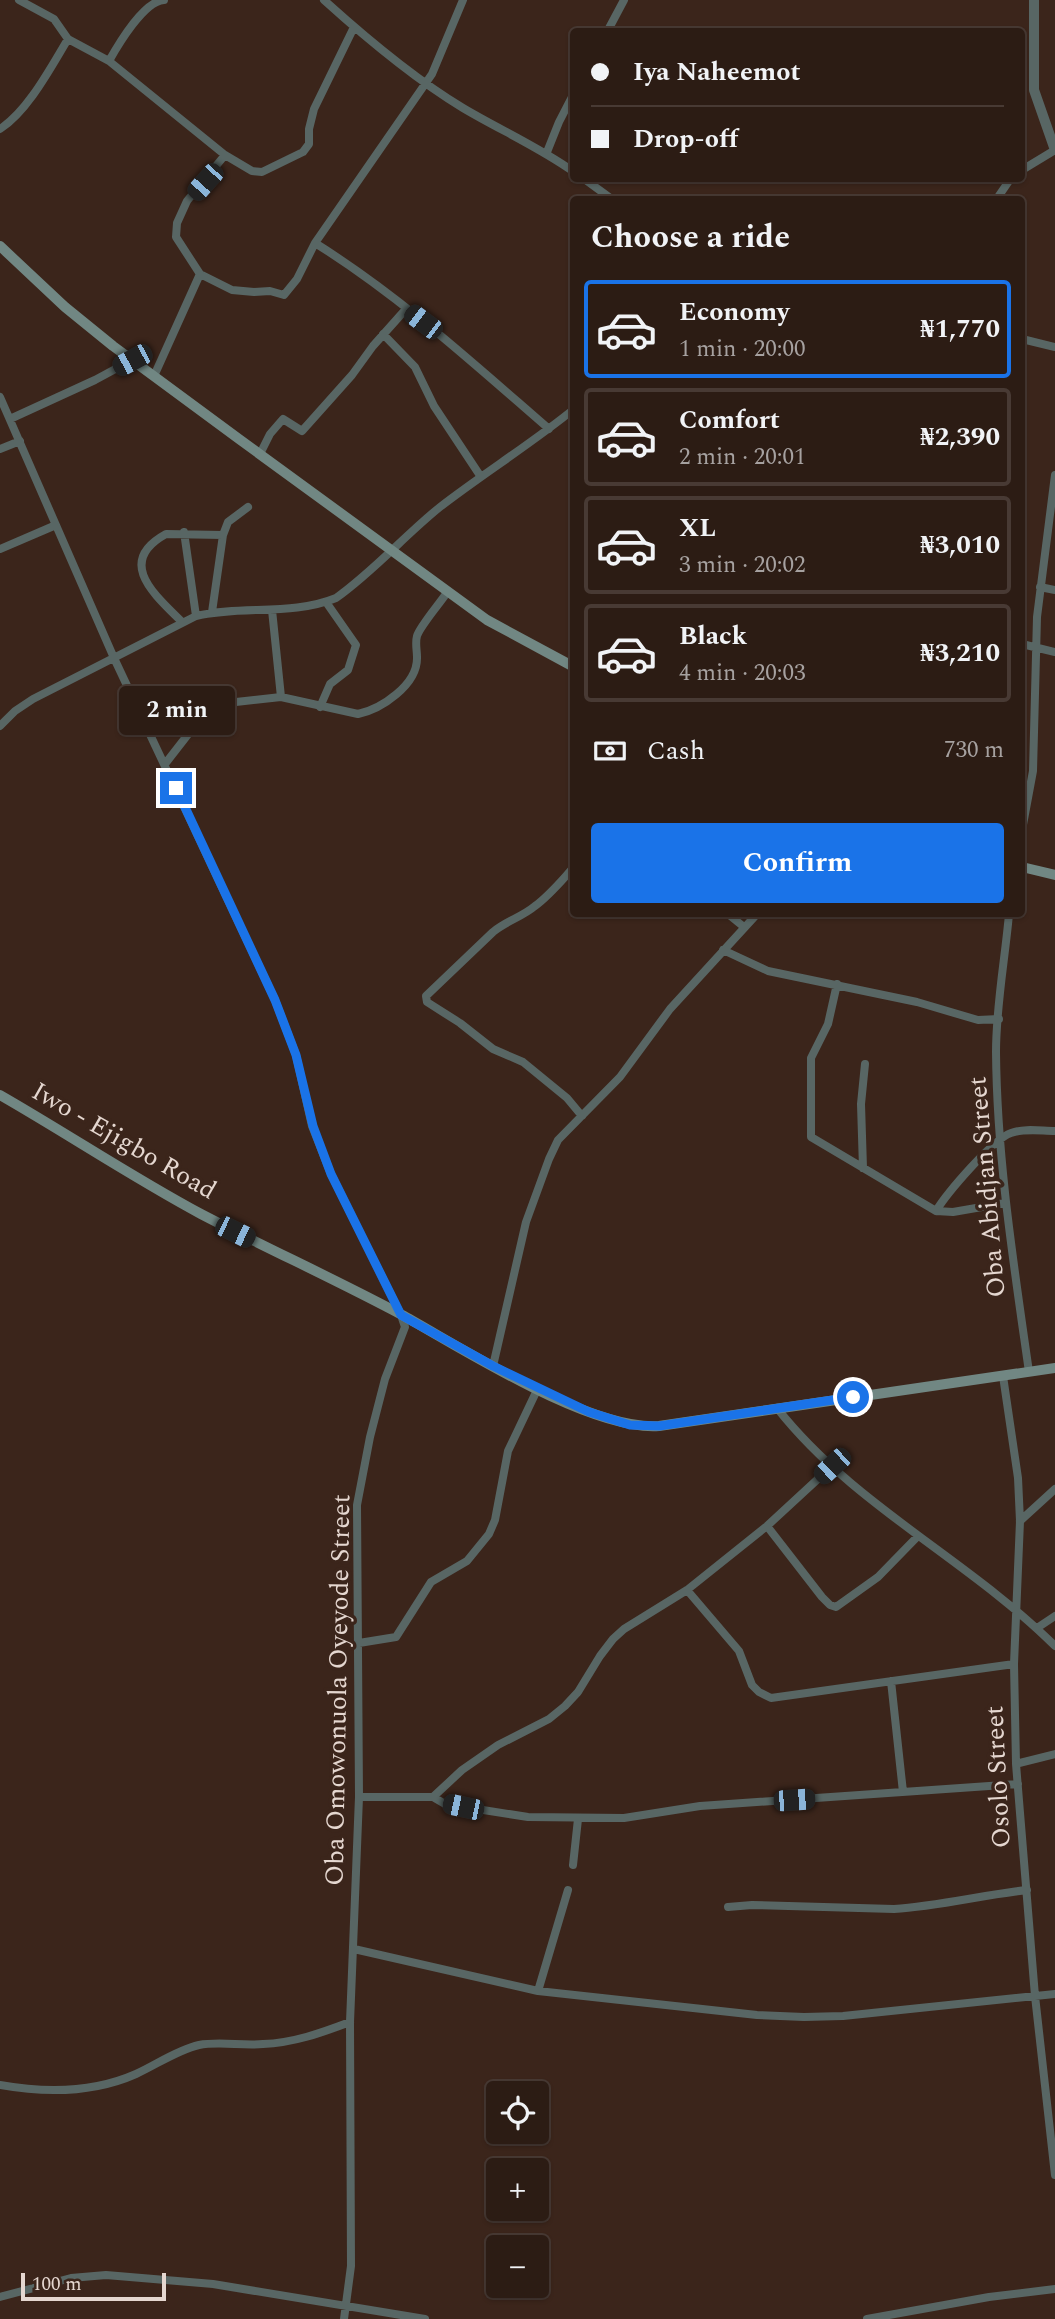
<!DOCTYPE html>
<meta charset="utf-8">
<style>
body{margin:0;font-family:Spectral,serif;background:#382922;color:#f1f3f6;height:100vh;display:flex;flex-direction:column;font-size:26px;white-space:nowrap}
*{box-sizing:border-box;margin:0}
p{font-size:23px;color:#a6a1a0}
.icon{flex:none;width:38px;height:38px;fill:none;stroke:currentColor;stroke-width:2;stroke-linecap:round;stroke-linejoin:round}
.map{position:relative;flex:1;overflow:hidden}
.sheet{position:absolute;left:570px;top:196px;width:455px;height:721px;display:flex;flex-direction:column;background:#2c1c14;border-radius:7px;box-shadow:0 2px 5px #0004,0 0 0 2px #483a34}
.sheet>*{flex:none}
.top-card{position:absolute;left:570px;top:28px;width:455px;height:154px;border-radius:7px;box-shadow:0 2px 5px #0004,0 0 0 2px #483a34;display:grid;align-content:center;height:154px;padding:0 21px;background:#2c1c14}
.fabs{position:absolute;left:486px;top:2081px;display:grid;gap:14px}
.fabs a{display:grid;place-items:center;width:63px;height:63px;border-radius:7px;background:#2c1c14;box-shadow:0 2px 5px #0004,0 0 0 2px #483a34;font-size:35px}
.scale{position:absolute;left:21px;bottom:18px;width:145px;box-sizing:border-box;padding-left:7px;border:4px solid #e5d7d0;border-top:0;font-size:19px;line-height:24px;white-space:nowrap;color:#e5d7d0;-webkit-text-stroke:5px #3b251b;paint-order:stroke}
.end{position:absolute;width:32px;height:32px;margin:-16px;border:9px solid #1a73e8;background:#fff;box-shadow:0 0 0 4px #fff}
.from{border-radius:50%}
.bubble{position:absolute;height:49px;border-radius:7px;background:#2c1c14;box-shadow:0 2px 5px #0004,0 0 0 2px #483a34;font-size:23px;font-weight:700;line-height:49px;text-align:center}
.car{position:absolute;width:21px;height:42px;margin:-21px -10px;border-radius:9px;box-shadow:0 0 5px 2px #0007;background:linear-gradient(#222 24%,#8ab4d8 0 40%,#222 0 76%,#8ab4d8 0 86%,#222 0)}
.top-card b{display:flex;align-items:center;gap:24px;height:66px;font-size:26px}
.top-card b+b{border-top:2px solid #483a34}
.top-card i{width:18px;height:18px;background:#f1f3f6}
ul{padding:0;list-style:none}
li{display:flex;align-items:center;gap:21px;height:98px;margin:0 14px 10px;padding:0 7px;border:4px solid #483a34;border-radius:7px}
li div{flex:1}
li b{display:block;font-size:26px}
li em{font-style:normal;font-weight:700}
li.selected{border-color:#1a73e8}
li>.icon{width:63px;height:63px;stroke-width:1.5}
h2{padding:0 21px;font-size:32px;line-height:84px}
.pay{display:flex;align-items:center;gap:18px;height:77px;padding:0 21px;font-size:26px}
.pay p{margin-inline-start:auto}
.button{display:flex;gap:14px;margin-top:auto;padding:14px 21px}
.button a{flex:1;height:80px;border-radius:7px;background:#1a73e8;color:#fff;font-size:28px;font-weight:700;line-height:80px;text-align:center}
.map>svg:first-child{display:block}
.lines{fill:none;stroke-linecap:round;stroke-linejoin:round}
.minor{stroke:#586664;stroke-width:8}
.tertiary{stroke:#586664;stroke-width:10}
.secondary{stroke:#718783;stroke-width:10}
.route{stroke:#1a73e8;stroke-width:9}
.labels{text-anchor:middle;dominant-baseline:central;stroke-width:7;stroke-linejoin:round;paint-order:stroke}
.street-label{font-size:26px;fill:#e5d7d0;stroke:#3b251b}
</style>
<div class="map">
<svg width="1055" height="2319" viewBox="0 0 1055 2319">
<rect width="100%" height="100%" fill="#3b251b"/>
<g class="lines">
<path class="minor" d="M19,0L54,19L68,39L109,61L225,155L252,171L262,172L303,152L309,144V129L314,109L354,27
M324,0C366,38 415,79 463,108C500,130 539,147 574,172
M607,32L624,0
M109,61C118,45 144,1 164,0
M0,129C28,111 51,67 68,39
M547,152L559,122L574,93
M225,155L187,201L177,223L176,237L200,274L232,290L254,292L270,291L284,295L297,279L315,243L432,74L463,0
M1022,170L1055,150
M583,178L613,200
M996,200L1011,178
M315,243C400,296 474,364 549,429
M383,334L415,367L434,406L481,477
M1022,339L1055,347
M154,376L200,274
M0,397L114,658L275,1000L296,1055L312,1126L331,1174L401,1315L405,1327L385,1379L370,1437L357,1505L359,1797L350,2022L351,2266L344,2319
M10,419L95,380L132,360
M0,449L20,441
M260,454L270,434L283,419L302,431L352,375L373,346L406,309
M184,532L196,616
M0,549L56,525
M1040,587L1055,590
M272,610L281,697
M212,612L223,535L228,522L248,507
M182,622C155,595 115,562 166,534L223,535
M1022,644L1055,652
M320,707L330,684L348,670L356,645L326,602
M0,726L15,711L33,699L196,616C242,605 292,616 336,598C374,571 404,536 440,507C484,473 531,444 574,409
M165,764L200,719L227,703L281,697L358,714C381,709 418,685 417,657C417,650 415,643 417,636C420,626 441,602 448,591
M1022,830L1033,771L1037,617L1055,475
M574,867C562,880 550,895 535,906C522,917 506,921 493,932L426,996L427,1002L460,1023L493,1049L523,1062L567,1098L582,1116
M728,914L744,927
M1009,914C1005,959 996,1006 996,1052C997,1160 1014,1266 1029,1372
M723,950L768,971L917,1002L978,1020L999,1019
M837,984L828,1024L811,1058V1137L936,1211L953,1212L1005,1203
M863,1168L861,1104L865,1064
M936,1211C947,1193 993,1139 1011,1133C1025,1128 1041,1131 1055,1131
M493,1366L526,1222L549,1159L558,1140L620,1077L670,1009L757,914
M1003,1376L1018,1478L1020,1521L1014,1664L1016,1764L1035,1996L1055,2175
M777,1408C853,1505 969,1560 1055,1646
M1020,1521L1055,1489
M767,1526L822,1597L830,1605L836,1607L878,1577L918,1536
M687,1590L739,1651L752,1685L759,1692L771,1698L1014,1664
M1037,1628L1055,1616
M359,1643L396,1637L431,1582L467,1561L489,1534L495,1520L508,1451L538,1388
M891,1681L903,1792
M1016,1764L1055,1754
M359,1797H433L445,1804L528,1817L624,1818L700,1806L1018,1784
M433,1797L462,1770L498,1745L549,1719L565,1706L578,1692L600,1656L613,1639L624,1629L687,1590L767,1526L832,1466
M573,1865L578,1819
M728,1907L752,1905L894,1909C939,1906 982,1895 1027,1890
M354,1949L538,1991L757,2015L804,2017L843,2016L1055,1994
M538,1991L568,1890
M0,2085C45,2093 93,2093 136,2074C156,2065 177,2050 199,2045C219,2041 242,2046 263,2044C293,2043 321,2033 350,2022
M0,2297L71,2278L106,2275L213,2284L425,2319
M867,2319L989,2297L1055,2289"/>
<path class="tertiary" d="M1034,0V90L1055,150"/>
<path class="secondary" d="M0,246L65,307L113,346L239,439L487,620L574,667
M1022,867L1055,875
M0,1095C68,1134 132,1177 201,1214C268,1249 337,1280 404,1316C465,1350 591,1431 659,1426L1055,1368"/>
</g>
<g class="lines">
<path class="route" d="M176,788L275,1000L296,1055L313,1126L331,1174L401,1315L493,1366L589,1412L630,1425L659,1426L853,1397"/>
</g>
<g class="labels">
<g class="street-label">
<text transform="translate(124 1141) rotate(30)">Iwo - Ejigbo Road</text>
<text transform="translate(987 1187) rotate(-95)">Oba Abidjan Street</text>
<text transform="translate(338 1690) rotate(-89)">Oba Omowonuola Oyeyode Street</text>
<text transform="translate(998 1777) rotate(-93)">Osolo Street</text>
</g>
</g>
</svg>
<div class="fabs">
<a><svg class="icon" aria-label="locate" viewBox="0 0 24 24"><circle cx="12" cy="12" r="6"/><path d="M12 2v4M12 18v4M2 12h4M18 12h4"/></svg></a>
<a>+</a>
<a>−</a>
</div>
<div class="scale">100 m</div>
<i class="end from" style="left:853px;top:1397px"></i>
<i class="end" style="left:176px;top:788px"></i>
<div class="bubble" style="left:119px;top:686px;width:116px">2 min</div>
<i class="car" style="left:205px;top:182px;rotate:222deg"></i>
<i class="car" style="left:423px;top:322px;rotate:307deg"></i>
<i class="car" style="left:132px;top:360px;rotate:242deg"></i>
<i class="car" style="left:235px;top:1232px;rotate:116deg"></i>
<i class="car" style="left:832px;top:1466px;rotate:227deg"></i>
<i class="car" style="left:794px;top:1800px;rotate:86deg"></i>
<i class="car" style="left:463px;top:1807px;rotate:282deg"></i>
<div class="top-card">
<b><i class="from"></i>Iya Naheemot</b>
<b><i></i>Drop-off</b>
</div>
<section class="sheet">
<h2>Choose a ride</h2>
<ul>
<li class="selected"><svg class="icon" aria-label="car" viewBox="0 0 24 24"><path d="M5 17H2v-5l4-1 3-4h7l3 4 3 1v5h-3M9 17h6M6 11h13"/><circle cx="7" cy="17" r="2"/><circle cx="17" cy="17" r="2"/></svg><div><b>Economy</b><p>1 min · 20:00</p></div><em>₦1,770</em></li>
<li><svg class="icon" aria-label="car" viewBox="0 0 24 24"><path d="M5 17H2v-5l4-1 3-4h7l3 4 3 1v5h-3M9 17h6M6 11h13"/><circle cx="7" cy="17" r="2"/><circle cx="17" cy="17" r="2"/></svg><div><b>Comfort</b><p>2 min · 20:01</p></div><em>₦2,390</em></li>
<li><svg class="icon" aria-label="car" viewBox="0 0 24 24"><path d="M5 17H2v-5l4-1 3-4h7l3 4 3 1v5h-3M9 17h6M6 11h13"/><circle cx="7" cy="17" r="2"/><circle cx="17" cy="17" r="2"/></svg><div><b>XL</b><p>3 min · 20:02</p></div><em>₦3,010</em></li>
<li><svg class="icon" aria-label="car" viewBox="0 0 24 24"><path d="M5 17H2v-5l4-1 3-4h7l3 4 3 1v5h-3M9 17h6M6 11h13"/><circle cx="7" cy="17" r="2"/><circle cx="17" cy="17" r="2"/></svg><div><b>Black</b><p>4 min · 20:03</p></div><em>₦3,210</em></li>
</ul>
<div class="pay"><svg class="icon" aria-label="cash" viewBox="0 0 24 24"><path d="M3 7h18v10H3z"/><circle cx="12" cy="12" r="2"/></svg>Cash<p>730 m</p></div>
<div class="button"><a>Confirm</a></div>
</section>
</div>
